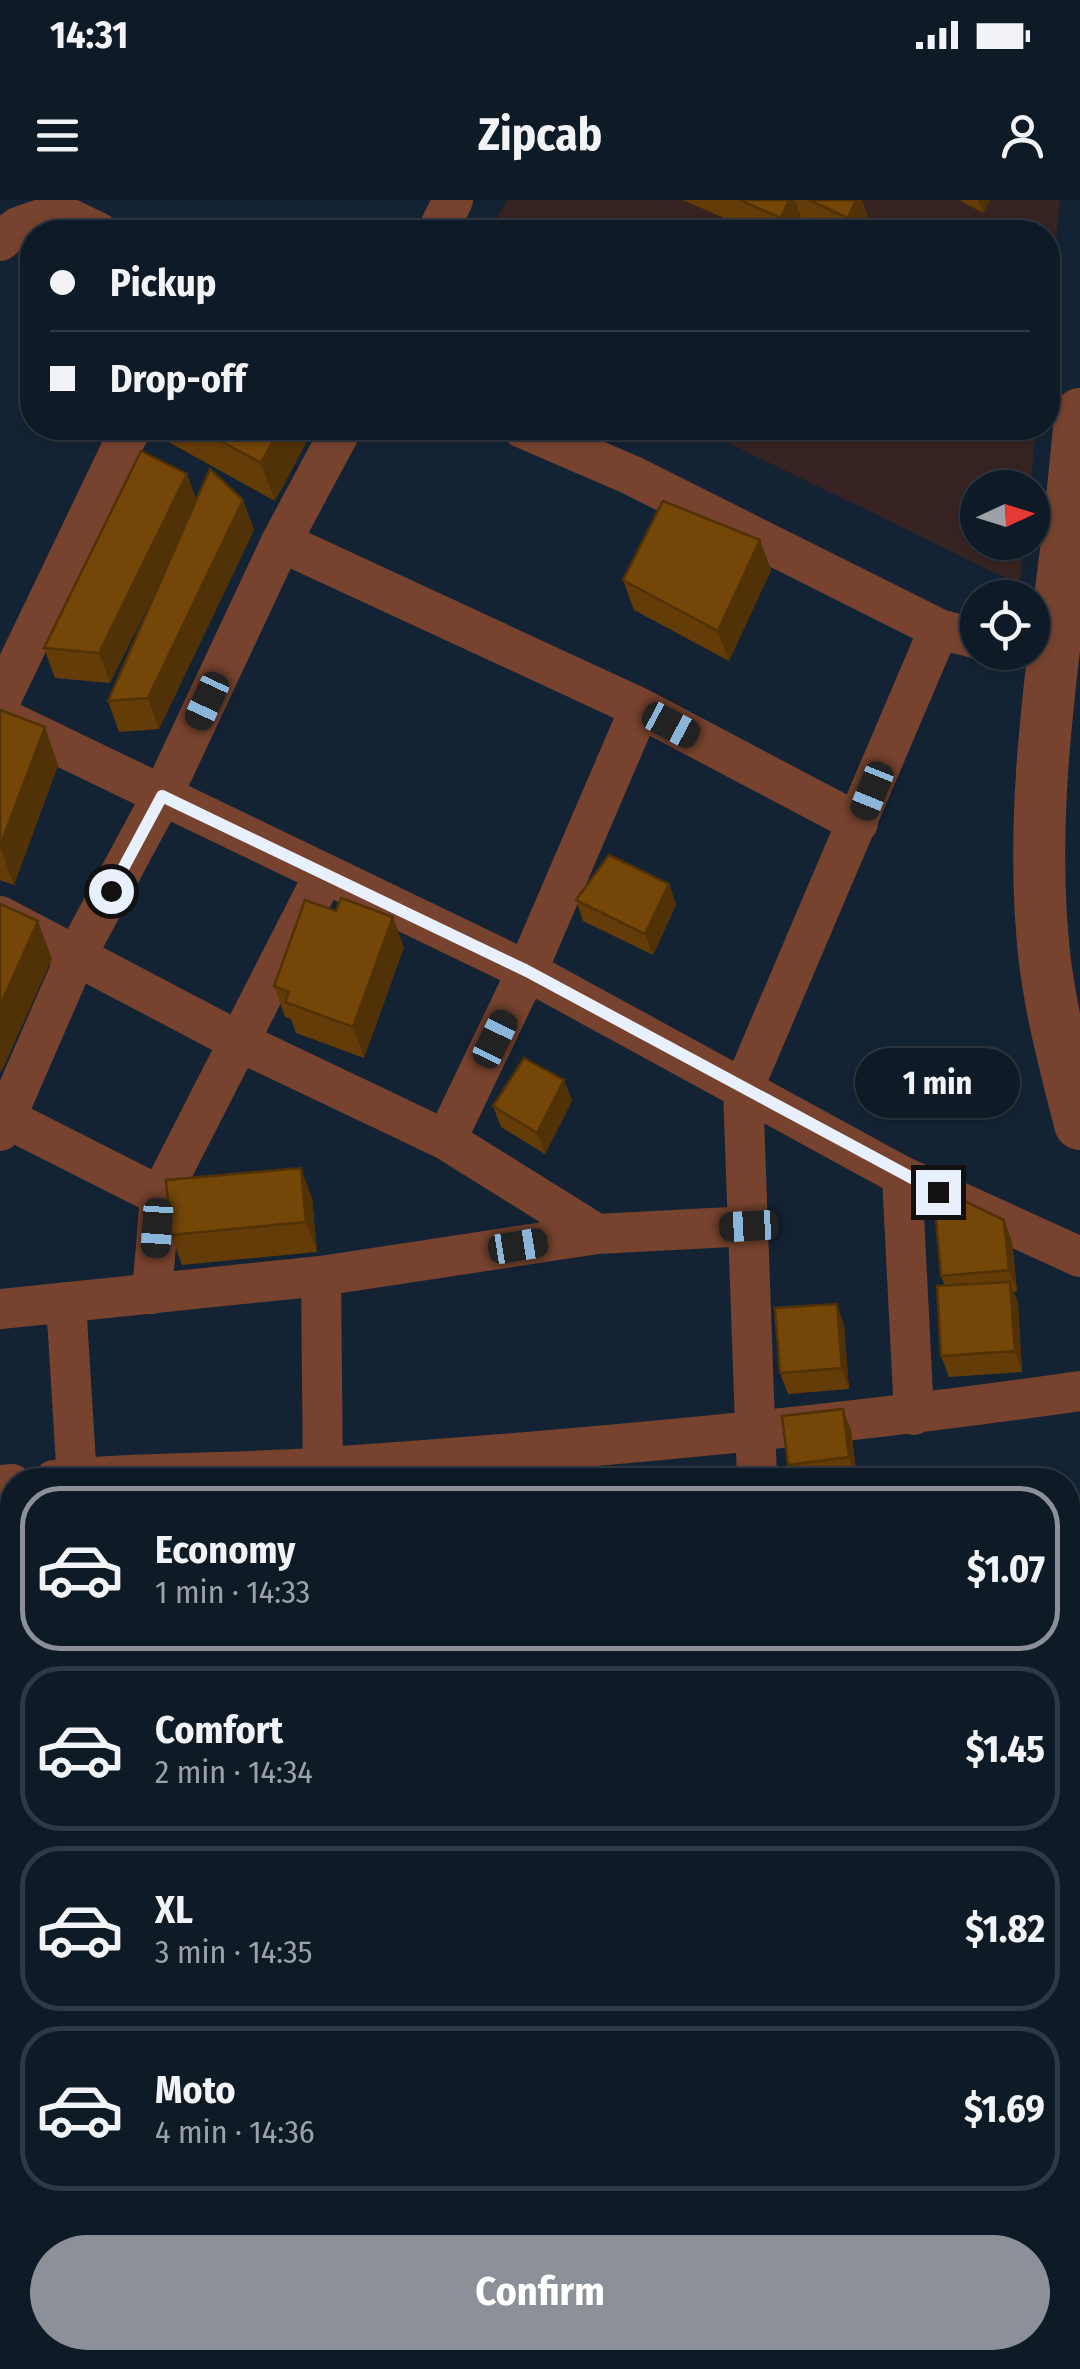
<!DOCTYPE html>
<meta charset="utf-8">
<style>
body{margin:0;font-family:"Fira Sans Condensed",sans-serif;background:#18232f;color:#f1f3f6;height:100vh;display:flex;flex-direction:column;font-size:38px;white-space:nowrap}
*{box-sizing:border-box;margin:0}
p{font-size:32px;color:#9ba1a7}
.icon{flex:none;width:55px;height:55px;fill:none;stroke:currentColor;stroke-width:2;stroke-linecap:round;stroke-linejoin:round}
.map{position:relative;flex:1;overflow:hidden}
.side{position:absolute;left:0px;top:1268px;width:1080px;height:902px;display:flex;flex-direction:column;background:#0f1a27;border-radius:40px 40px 0 0;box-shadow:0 2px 8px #0004,0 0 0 2px #2f3844}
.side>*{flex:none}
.guide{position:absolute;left:20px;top:20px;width:1040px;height:220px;border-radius:40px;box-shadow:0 2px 8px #0004,0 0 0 2px #2f3844;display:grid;align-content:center;height:220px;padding:0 30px;background:#0f1a27}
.needle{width:65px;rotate:86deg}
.buttons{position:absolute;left:960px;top:270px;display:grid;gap:20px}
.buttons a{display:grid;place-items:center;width:90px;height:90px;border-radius:50%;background:#0f1a27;box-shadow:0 2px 8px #0004,0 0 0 2px #2f3844;font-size:50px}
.end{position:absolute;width:45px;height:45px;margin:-22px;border:12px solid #e7f0fc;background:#111;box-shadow:0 0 0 5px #111}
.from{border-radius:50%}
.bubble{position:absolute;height:70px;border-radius:35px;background:#0f1a27;box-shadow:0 2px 8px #0004,0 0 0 2px #2f3844;font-size:32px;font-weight:700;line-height:70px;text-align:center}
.car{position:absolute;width:30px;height:60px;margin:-30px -15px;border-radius:12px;box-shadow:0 0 8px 2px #0007;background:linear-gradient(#222 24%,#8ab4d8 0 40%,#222 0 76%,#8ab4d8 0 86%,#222 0)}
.guide b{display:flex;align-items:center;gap:35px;height:95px;font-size:38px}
.guide b+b{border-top:2px solid #2f3844}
.guide i{width:25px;height:25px;background:#f1f3f6}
ul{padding:18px 0 0;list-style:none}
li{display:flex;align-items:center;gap:30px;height:165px;margin:0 20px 15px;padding:0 10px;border:5px solid #2f3844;border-radius:40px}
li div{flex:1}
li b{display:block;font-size:38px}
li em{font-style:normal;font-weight:700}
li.selected{border-color:#8c9099}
li>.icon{width:90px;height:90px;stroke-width:1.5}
.button{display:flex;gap:20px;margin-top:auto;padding:20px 30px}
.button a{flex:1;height:115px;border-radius:60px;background:#8c9099;color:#fff;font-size:40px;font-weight:700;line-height:115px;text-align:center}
.status{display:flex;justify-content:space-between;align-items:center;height:70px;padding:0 50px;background:#0f1a27;direction:ltr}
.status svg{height:28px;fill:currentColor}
header{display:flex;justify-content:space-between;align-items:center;height:130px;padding:0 30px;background:#0f1a27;font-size:45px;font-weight:700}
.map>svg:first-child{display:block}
.education{fill:#372322}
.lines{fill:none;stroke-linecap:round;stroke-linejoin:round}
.path{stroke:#768291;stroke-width:6;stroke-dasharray:8 5;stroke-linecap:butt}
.minor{stroke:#77432e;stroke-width:40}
.tertiary{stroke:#77432e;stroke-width:52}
.wall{fill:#643c07}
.shaded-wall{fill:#513106}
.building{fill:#744608;stroke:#513106;stroke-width:2.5}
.route{stroke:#e7f0fc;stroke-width:12}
</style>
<div class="status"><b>14:31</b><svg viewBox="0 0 49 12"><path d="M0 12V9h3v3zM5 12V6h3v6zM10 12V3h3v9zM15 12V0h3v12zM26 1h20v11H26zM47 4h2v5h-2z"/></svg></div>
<header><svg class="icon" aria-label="menu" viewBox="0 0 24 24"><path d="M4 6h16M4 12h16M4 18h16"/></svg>Zipcab<svg class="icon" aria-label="person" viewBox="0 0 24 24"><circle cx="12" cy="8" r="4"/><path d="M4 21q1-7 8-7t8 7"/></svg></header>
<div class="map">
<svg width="1080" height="2169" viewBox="0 0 1080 2169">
<rect width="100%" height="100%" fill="#142334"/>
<path class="education" d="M507,0H1060L1048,122V32H490Z
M698,228H1036L1030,287L978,288V342L1024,343L1020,385Z"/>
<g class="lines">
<path class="path" d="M1068,2005L1080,2002
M152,2158L153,2169
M710,2169L712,2158"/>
<path class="minor" d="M437,32L453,0
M0,41L18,27L58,13L98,32
M522,228L631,275L939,429L978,439
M281,342L640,508L858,623
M0,501L131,228
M0,517L527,771L902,976L1080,1057
M0,716L242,843L446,940L597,1034
M0,915L160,996
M0,931L77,754L162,596L281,342L342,228
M446,940L527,771L640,508
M902,976L914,1215
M321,1076L323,1280
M152,1094L160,996L324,675
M66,1102L77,1280
M0,1109L321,1076L597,1034L749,1026
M54,1280C145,1271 236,1274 327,1267C578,1250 830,1227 1080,1191
M757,1280L743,889L939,429
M0,1285L12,1284
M0,1479L12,1478
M0,1924H12"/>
<path class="tertiary" d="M1080,214C1067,393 1025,573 1044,753C1050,810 1066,868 1080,924"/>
</g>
<path class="wall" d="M683,0H862L870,23L866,32H825L803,23L799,32H756Z
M959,0H990L983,13Z
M158,228H314L275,301L163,239Z
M187,274L196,300H243L254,330L159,529L119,532L108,501L166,370L110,483L55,478L44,448Z
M760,340L771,370L729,461L634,410L623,380Z
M0,510L45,527L58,565L14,685L0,680Z
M669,684L676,705L653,755L583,721L576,700Z
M336,711L404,747L364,858L296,833L291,819L285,817L274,786Z
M564,880L572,901L545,954L501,927L493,906Z
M312,998L317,1052L182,1065L171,1035Z
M1012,1041L1017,1091L1014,1092L1018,1103L1022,1172L949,1177L941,1156L945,1086L941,1076Z
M844,1125L849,1189L788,1194L780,1173Z
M851,1230L857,1278L843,1280H793L788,1265Z
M1080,1442V1526L1068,1527V1443Z
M1080,1531V1618H1068V1532Z
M1080,1736V1987L1068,1989V1737Z"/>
<path class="shaded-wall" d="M789,0H795L803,23L799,32H786L781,18Z
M856,0H862L870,23L866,32H854L848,18Z
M978,0H990L983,13Z
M280,228H314L275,301L261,263Z
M187,274L198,305L110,483L99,453Z
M243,300L254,330L159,529L148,498Z
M760,340L771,370L729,461L718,431Z
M45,527L58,565L14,685L0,646Z
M669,684L676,705L653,755L645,734Z
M393,717L404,747L364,858L353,827Z
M38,721L52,759L1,873L0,869V806Z
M564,880L572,901L545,954L537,933Z
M301,968L312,998L317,1052L306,1022Z
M1004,1020L1012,1041L1017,1091L1009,1070Z
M1010,1082L1018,1103L1022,1172L1015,1151Z
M837,1104L844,1125L849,1189L842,1168Z
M843,1209L851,1230L857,1278L849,1257Z"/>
<path class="building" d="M740,0H789L781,18Z
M809,0H856L848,18Z
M197,228H280L261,263Z
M141,251L187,274L99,453L44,448Z
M210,269L243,300L148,498L108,501Z
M663,301L760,340L718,431L623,380Z
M0,510L45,527L0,646Z
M609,655L669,684L645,734L576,700Z
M341,698L393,717L353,827L285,802L289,792L274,786L305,700L336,711Z
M0,704L38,721L0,806Z
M524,858L564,880L537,933L493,906Z
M301,968L306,1022L171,1035L166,980Z
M954,996L1004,1020L1009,1070L941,1076L934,998Z
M1010,1082L1015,1151L941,1156L937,1086Z
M837,1104L842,1168L780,1173L775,1108Z
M843,1209L849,1257L788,1265L782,1216Z
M1080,1442V1505H1068V1443Z
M1080,1531V1596L1068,1597V1532Z
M1080,1736V1947L1068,1949V1737Z"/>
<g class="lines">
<path class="route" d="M111,691L162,596L527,771L938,992"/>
</g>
</svg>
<div class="buttons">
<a><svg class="needle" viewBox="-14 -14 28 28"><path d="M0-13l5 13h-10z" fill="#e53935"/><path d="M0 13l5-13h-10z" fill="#9ba1a7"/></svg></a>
<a><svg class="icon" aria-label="locate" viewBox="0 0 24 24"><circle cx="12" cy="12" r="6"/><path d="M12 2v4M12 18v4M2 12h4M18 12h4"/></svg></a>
</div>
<i class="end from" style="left:111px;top:691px"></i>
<i class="end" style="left:938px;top:992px"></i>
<div class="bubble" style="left:855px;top:848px;width:165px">1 min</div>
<i class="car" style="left:207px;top:501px;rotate:205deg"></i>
<i class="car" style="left:671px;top:525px;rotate:118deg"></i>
<i class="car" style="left:872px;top:591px;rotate:202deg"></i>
<i class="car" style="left:495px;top:839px;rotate:26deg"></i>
<i class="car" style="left:749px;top:1026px;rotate:267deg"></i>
<i class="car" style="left:157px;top:1028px;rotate:184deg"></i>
<i class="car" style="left:518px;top:1046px;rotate:81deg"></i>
<div class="guide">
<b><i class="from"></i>Pickup</b>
<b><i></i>Drop-off</b>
</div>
<section class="side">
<ul>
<li class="selected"><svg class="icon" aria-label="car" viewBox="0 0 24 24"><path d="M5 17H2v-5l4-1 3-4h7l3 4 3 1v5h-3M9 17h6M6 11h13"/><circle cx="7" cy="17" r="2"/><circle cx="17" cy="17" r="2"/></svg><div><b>Economy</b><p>1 min · 14:33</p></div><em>$1.07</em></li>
<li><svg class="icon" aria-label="car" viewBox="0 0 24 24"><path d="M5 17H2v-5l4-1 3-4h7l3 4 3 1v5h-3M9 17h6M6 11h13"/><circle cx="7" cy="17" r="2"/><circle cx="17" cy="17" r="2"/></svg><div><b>Comfort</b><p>2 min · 14:34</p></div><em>$1.45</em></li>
<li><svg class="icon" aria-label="car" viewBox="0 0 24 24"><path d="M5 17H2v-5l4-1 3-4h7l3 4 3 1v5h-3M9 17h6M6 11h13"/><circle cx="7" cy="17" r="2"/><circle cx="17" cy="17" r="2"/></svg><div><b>XL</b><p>3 min · 14:35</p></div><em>$1.82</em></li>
<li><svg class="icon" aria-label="car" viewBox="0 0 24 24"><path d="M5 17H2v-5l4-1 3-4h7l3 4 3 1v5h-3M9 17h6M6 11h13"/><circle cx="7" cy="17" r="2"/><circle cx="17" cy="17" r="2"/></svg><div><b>Moto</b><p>4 min · 14:36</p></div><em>$1.69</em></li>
</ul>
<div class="button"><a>Confirm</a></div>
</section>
</div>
